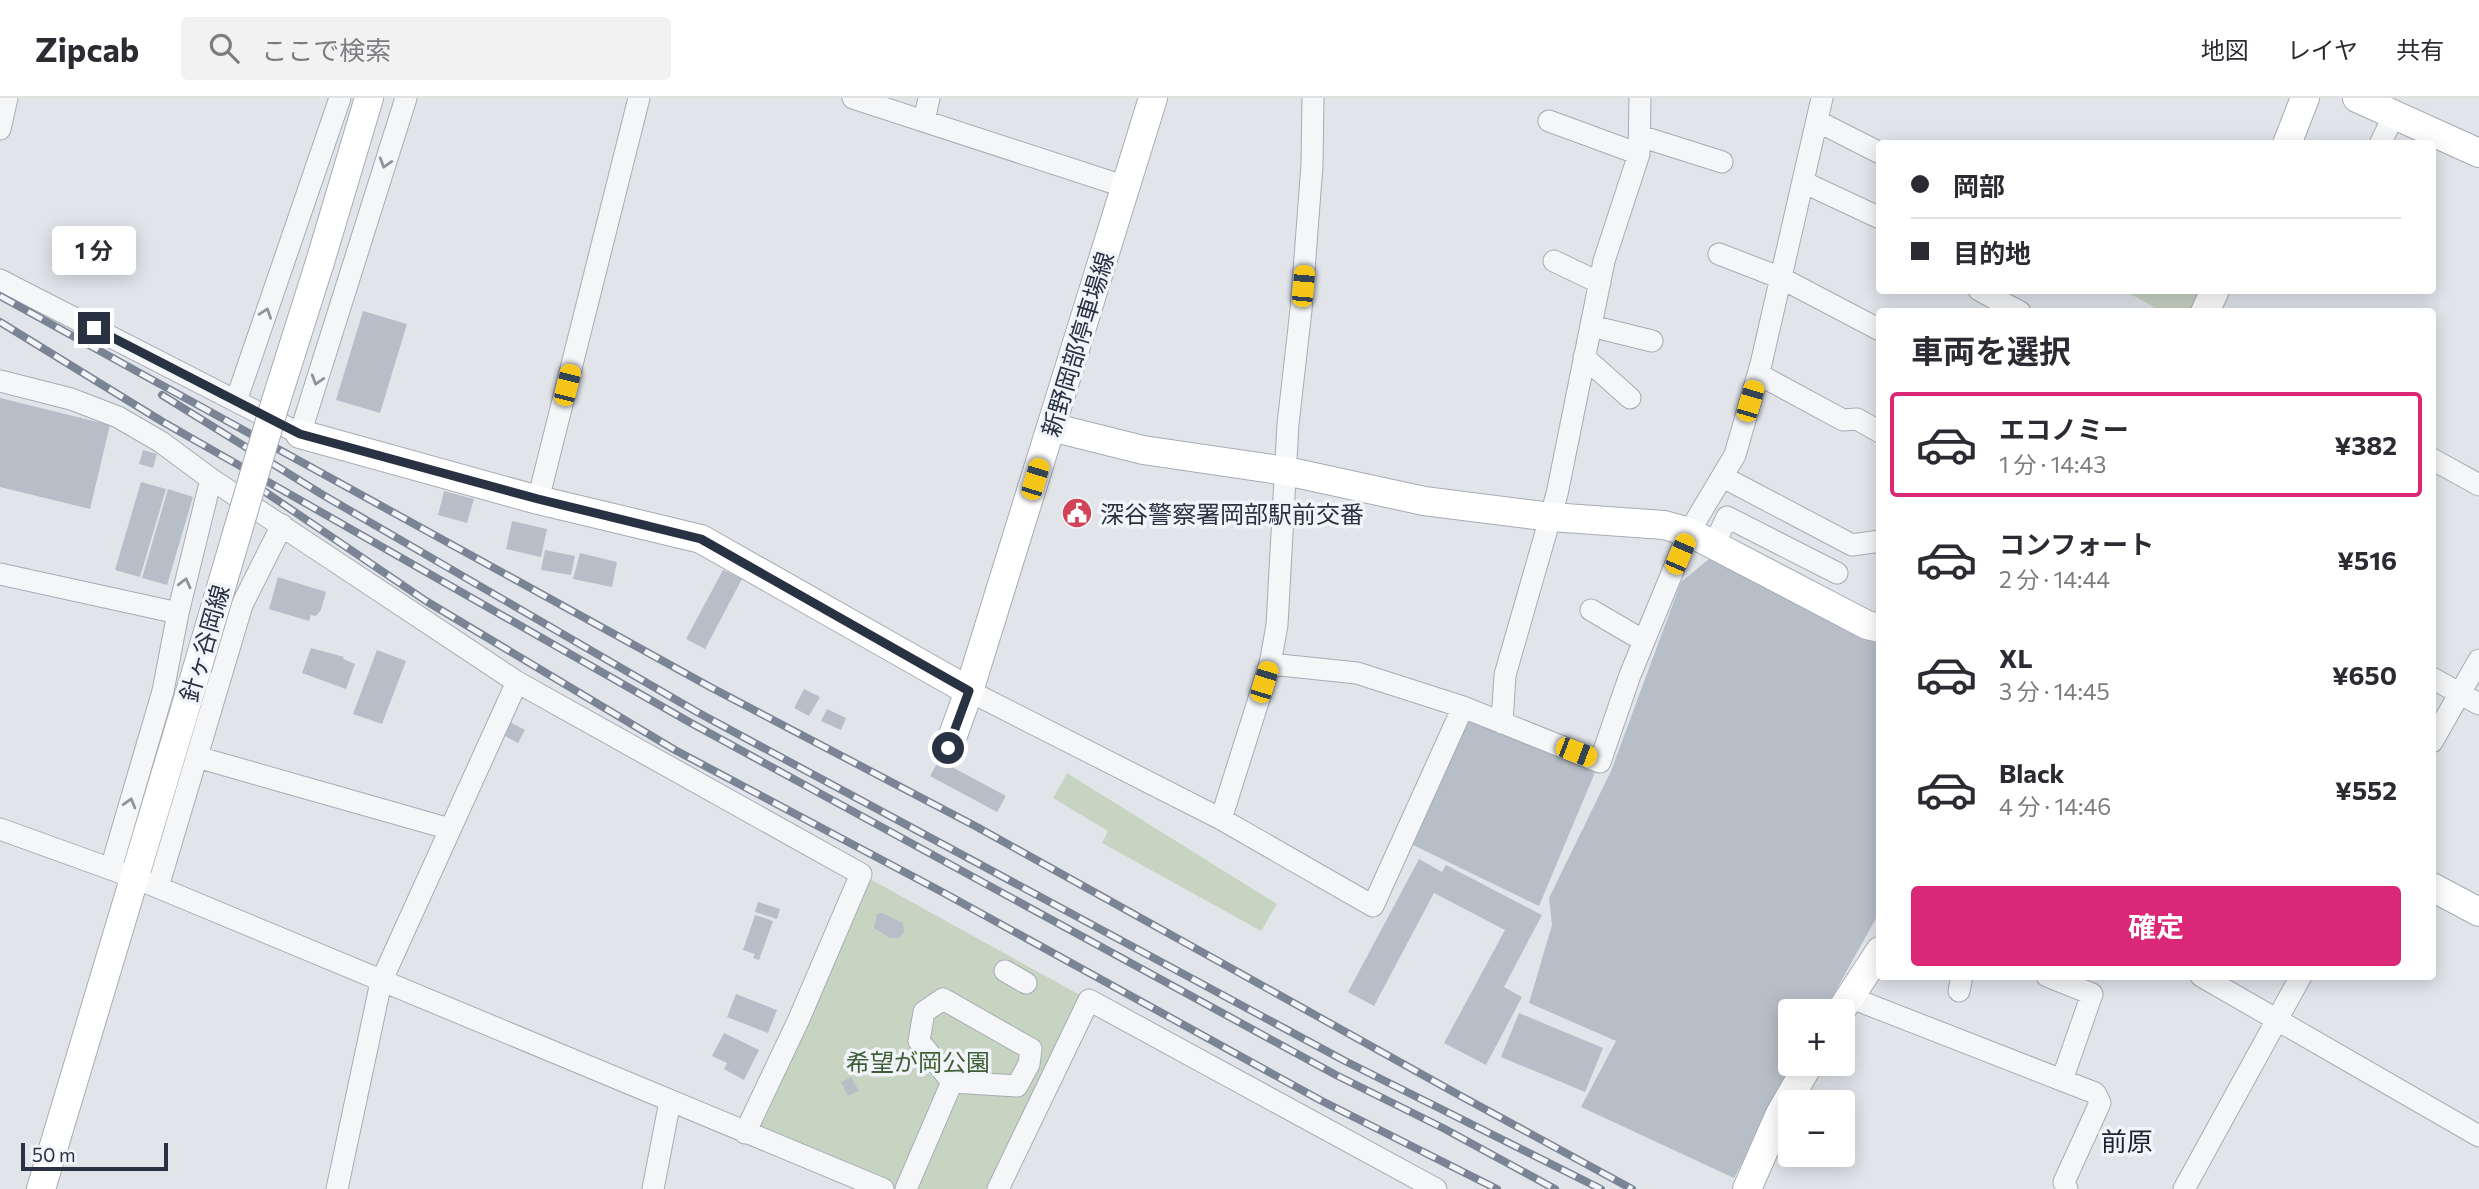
<!DOCTYPE html>
<html lang="ja">
<meta charset="utf-8">
<style>
body{margin:0;font-family:Commissioner,"Noto Sans JP",sans-serif;background:#f2f2f3;color:#2b2b33;height:100vh;display:flex;flex-direction:column;font-size:26px;white-space:nowrap}
*{box-sizing:border-box;margin:0}
p{font-size:23px;color:#7c7c81}
.icon{flex:none;width:38px;height:38px;fill:none;stroke:currentColor;stroke-width:2;stroke-linecap:round;stroke-linejoin:round}
.map{position:relative;flex:1;overflow:hidden}
.panel{position:absolute;left:1876px;top:210px;width:560px;height:672px;display:flex;flex-direction:column;background:#fff;border-radius:7px;box-shadow:0 4px 18px #0003}
.panel>*{flex:none}
.guide{position:absolute;left:1876px;top:42px;width:560px;height:154px;border-radius:7px;box-shadow:0 4px 18px #0003;display:grid;align-content:center;height:154px;padding:0 35px;background:#fff}
.fabs{position:absolute;left:1778px;top:901px;display:grid;gap:14px}
.fabs a{display:grid;place-items:center;width:77px;height:77px;border-radius:7px;background:#fff;box-shadow:0 4px 18px #0003;font-size:35px}
.scale{position:absolute;left:21px;bottom:18px;width:147px;box-sizing:border-box;padding-left:7px;border:4px solid #293243;border-top:0;font-size:19px;line-height:24px;white-space:nowrap;color:#293243;-webkit-text-stroke:5px #f1f4f8;paint-order:stroke}
.end{position:absolute;width:32px;height:32px;margin:-16px;border:9px solid #293243;background:#fff;box-shadow:0 0 0 4px #fff}
.from{border-radius:50%}
.bubble{position:absolute;height:49px;border-radius:7px;background:#fff;box-shadow:0 4px 18px #0003;font-size:23px;font-weight:700;line-height:49px;text-align:center}
.car{position:absolute;width:21px;height:42px;margin:-21px -10px;border-radius:9px;box-shadow:0 0 5px 2px #0007;background:linear-gradient(#f5c518 24%,#345 0 40%,#f5c518 0 76%,#345 0 86%,#f5c518 0)}
.guide b{display:flex;align-items:center;gap:24px;height:66px;font-size:26px}
.guide b+b{border-top:2px solid #e1e1e2}
.guide i{width:18px;height:18px;background:#2b2b33}
ul{padding:0;list-style:none}
li{display:flex;align-items:center;gap:21px;height:105px;margin:0 14px 10px;padding:0 21px;border:4px solid transparent;border-radius:7px}
li div{flex:1}
li b{display:block;font-size:26px}
li em{font-style:normal;font-weight:700}
li.on{border-color:#db2777}
li>.icon{width:63px;height:63px;stroke-width:1.5}
h2{padding:0 35px;font-size:32px;line-height:84px}
.button{display:flex;gap:14px;margin-top:auto;padding:14px 35px}
.button a{flex:1;height:80px;border-radius:7px;background:#db2777;color:#fff;font-size:28px;font-weight:700;line-height:80px;text-align:center}
header{display:flex;align-items:center;gap:42px;box-sizing:border-box;height:98px;padding:0 35px;background:#fff;border-bottom:2px solid #e1e1e2}
header strong{font-size:33px}
nav{display:flex;gap:38px;margin-inline-start:auto;font-size:24px}
.search{width:490px;height:63px;background:#f2f2f3;display:flex;align-items:center;gap:18px;box-sizing:border-box;padding:0 24px;border-radius:7px;color:#7c7c81;font-size:26px}
.map>svg:first-child{display:block}
.green{fill:#c7d4c2}
.building{fill:#b8bec8}
.lines{fill:none;stroke-linecap:round;stroke-linejoin:round}
.street-casing{stroke:#a6acb5;stroke-width:23}
.secondary-casing{stroke:#a6acb5;stroke-width:30}
.street{stroke:#f4f6f8;stroke-width:21}
.secondary{stroke:#fff;stroke-width:28}
.rail-casing{stroke:#7a8494;stroke-width:8}
.rail{stroke:#f1f4f8;stroke-width:5;stroke-dasharray:16;stroke-linecap:butt}
.secondary-bridge-casing{stroke:#a6acb5;stroke-width:30;stroke-linecap:butt}
.secondary-bridge{stroke:#fff;stroke-width:28}
.oneway{stroke:#8e949e}
.route{stroke:#293243;stroke-width:9}
.labels{text-anchor:middle;dominant-baseline:central;stroke-width:7;stroke-linejoin:round;paint-order:stroke}
.street-label{font-size:24px;fill:#293243;stroke:#f1f4f8}
.poi-label{font-size:24px;fill:#293243;stroke:#f1f4f8;text-anchor:start}
.park-label{font-size:24px;fill:#3e5f36;stroke:#f1f4f8}
.neighbourhood-label{font-size:26px;fill:#1b2333;stroke:#f1f4f8}
</style>
<header>
<strong>Zipcab</strong>
<div class="search"><svg class="icon" aria-label="search" viewBox="0 0 24 24"><circle cx="10" cy="10" r="6"/><path d="M15 15l6 6"/></svg>ここで検索</div>
<nav><a>地図</a><a>レイヤ</a><a>共有</a></nav>
</header>
<div class="map">
<svg width="2479" height="1091" viewBox="0 0 2479 1091">
<rect width="100%" height="100%" fill="#e1e5ea"/>
<path class="green" d="M2125,193H2204L2194,214L2161,213Z
M1067,675L1277,806L1261,833L1102,745L1108,733L1053,700Z
M861,776L1089,902L998,1091H872L745,1035Z"/>
<path class="building" d="M363,213L407,226L380,315L336,302Z
M0,300L110,327L90,411L0,389Z
M143,352L157,356L153,370L139,366Z
M141,384L166,391L140,479L115,472Z
M168,391L193,399L167,487L142,480Z
M444,393L474,401L467,425L438,417Z
M512,423L547,431L541,459L506,451Z
M545,452L575,458L571,477L541,472Z
M580,455L617,464L612,489L573,481Z
M1709,461L1880,543V813L1824,914H1790V966H1795L1734,1080L1581,1009L1616,943L1529,905L1552,827L1549,800L1611,673L1681,484Z
M723,472L742,481L705,551L686,541Z
M278,479L326,494L321,512L316,518L311,517L309,523L269,511Z
M311,550L344,559L343,561L355,566L346,591L302,575Z
M377,552L406,563L382,626L353,616Z
M804,591L820,599L809,618L794,610Z
M827,611L846,620L841,632L821,623Z
M1464,622L1596,672L1539,808L1411,746Z
M510,624L525,632L518,645L503,637Z
M939,662L1006,698L997,714L930,678Z
M1419,761L1442,774L1446,767L1542,817L1504,889L1522,899L1486,967L1444,945L1505,832L1434,795L1374,908L1348,894Z
M758,804L780,811L777,821L755,814Z
M882,815L903,825L904,834L899,840H890L874,830L877,816Z
M755,817L773,823L759,862L753,860L755,856L743,852Z
M736,896L777,912L768,935L727,919Z
M1519,915L1603,950L1585,994L1501,959Z
M724,935L759,952L744,982L724,971L727,965L712,958Z
M851,979L859,993L848,998L841,984Z"/>
<g class="lines">
<g class="street-casing">
<path id="street" d="M853,0L1126,89
M924,23L929,0
M1549,23L1639,56
M1817,23L1880,55
M0,31L7,0
M1640,38L1722,64
M2380,46L2394,17
M1803,84L1880,120
M1719,156L1781,180L1880,232
M1554,163L1600,185
M0,182L300,336L406,0
M1979,192L2020,214
M1591,228L1652,243
M1584,259L1630,300
M1758,276L1843,322L1857,321L1880,334
M0,283L71,301L118,319L161,344L211,381L517,584L861,776L799,921L745,1035
M236,303L340,0
M2432,361L2479,387
M1723,379L1852,447L1880,443
M538,402L639,0
M1714,447L1727,419L1837,475
M0,476L178,515
M1591,512L1644,543
M1270,566L1357,575L1463,609L1600,664L1630,577L1689,434L1735,357L1761,266L1822,0
M2432,580L2479,606
M969,593L1221,721L1373,808L1463,609
M1502,625L1505,577L1557,396L1604,163L1639,56L1640,0
M2432,644L2479,562
M197,659L450,731
M1221,721L1270,566L1277,527L1288,326L1301,212L1312,67L1313,0
M0,731L133,779L883,1091
M111,770L163,593L178,515L211,381
M158,789L242,507L282,427
M1005,873L1026,885
M2047,878L2092,896L2062,982
M2201,878L2479,1038
M1959,893L1962,878
M1849,899L2095,995L2100,1005L2064,1084L2067,1091
M943,901L1031,951L1029,966L1017,988L952,984L919,943L924,914Z
M337,1091L381,884L517,584
M653,1091L670,1003
M906,1091L952,984
M998,1091L1089,902L1436,1091
M2184,1091L2301,878"/>
</g>
<g class="secondary-casing">
<path id="secondary" d="M2357,0L2479,55
M2287,46L2305,0
M320,164L369,0
M2205,214L2215,192
M1051,329L1143,352L1286,373L1424,403L1551,419L1664,427L1689,434L1867,527L1880,530
M300,336L538,402L701,441L969,593
M948,651L969,593L1153,0
M2432,789L2479,814
M1840,914L1880,853
M41,1091L197,571
M1747,1091L1780,1016L1809,966"/>
</g>
<use href="#street" class="street"/>
<use href="#secondary" class="secondary"/>
<g class="rail-casing">
<path id="rail" d="M0,198L712,590L977,729L1459,997L1632,1091
M0,224L163,324L691,625L1336,977L1443,1030L1555,1091
M162,297L323,397L697,614L1345,963L1601,1091
M255,387L426,503L675,652L944,795L1320,1002L1497,1091"/>
</g>
<use href="#rail" class="rail"/>
<g class="secondary-bridge-casing">
<path id="secondary-bridge" d="M197,571L275,306L320,164"/>
</g>
<use href="#secondary-bridge" class="secondary-bridge"/>
</g>
<defs><path id="oneway-chevron" d="M-2-3.5L2.5 0L-2 3.5" fill="none" stroke-width="1.6" stroke-linecap="round" stroke-linejoin="round" transform="scale(1.75)"/></defs>
<g class="oneway">
<use href="#oneway-chevron" transform="translate(385 65) rotate(107)"/>
<use href="#oneway-chevron" transform="translate(266 215) rotate(-71)"/>
<use href="#oneway-chevron" transform="translate(317 282) rotate(107)"/>
<use href="#oneway-chevron" transform="translate(185 485) rotate(-76)"/>
<use href="#oneway-chevron" transform="translate(130 705) rotate(-74)"/>
</g>
<g class="lines">
<path class="route" d="M94,230L300,336L538,401L701,441L969,593L948,650"/>
</g>
<defs>
<g id="civic-disc" transform="scale(1.575)"><circle r="9.5" fill="#d24359" stroke="#f1f4f8"/><path d="M-.6-6.5H3V-4.5H.6V-3L4-1V1h2V6H-6V1h2V-1L-.6-3ZM-1.2 2.5V6h2.4V2.5Z" fill="#fff"/></g>
</defs>
<g fill-rule="evenodd">
<use href="#civic-disc" x="1077" y="415"/>
</g>
<g class="labels">
<g class="street-label">
<text transform="translate(1077 246) rotate(-73)">新野岡部停車場線</text>
<text transform="translate(204 545) rotate(-74)">針ヶ谷岡線</text>
</g>
<g class="poi-label">
<text x="1100" y="415">深谷警察署岡部駅前交番</text>
</g>
<g class="park-label">
<text x="918" y="963">希望が岡公園</text>
</g>
<g class="neighbourhood-label">
<text x="2127" y="1042">前原</text>
</g>
</g>
</svg>
<div class="fabs">
<a>+</a>
<a>−</a>
</div>
<div class="scale">50 m</div>
<i class="end from" style="left:948px;top:650px"></i>
<i class="end" style="left:94px;top:230px"></i>
<div class="bubble" style="left:52px;top:128px;width:84px">1 分</div>
<i class="car" style="left:1303px;top:188px;rotate:5deg"></i>
<i class="car" style="left:567px;top:287px;rotate:14deg"></i>
<i class="car" style="left:1750px;top:303px;rotate:16deg"></i>
<i class="car" style="left:1035px;top:381px;rotate:17deg"></i>
<i class="car" style="left:1680px;top:456px;rotate:23deg"></i>
<i class="car" style="left:1264px;top:584px;rotate:17deg"></i>
<i class="car" style="left:1576px;top:654px;rotate:111deg"></i>
<div class="guide">
<b><i class="from"></i>岡部</b>
<b><i></i>目的地</b>
</div>
<section class="panel">
<h2>車両を選択</h2>
<ul>
<li class="on"><svg class="icon" aria-label="car" viewBox="0 0 24 24"><path d="M5 17H2v-5l4-1 3-4h7l3 4 3 1v5h-3M9 17h6M6 11h13"/><circle cx="7" cy="17" r="2"/><circle cx="17" cy="17" r="2"/></svg><div><b>エコノミー</b><p>1 分 · 14:43</p></div><em>¥382</em></li>
<li><svg class="icon" aria-label="car" viewBox="0 0 24 24"><path d="M5 17H2v-5l4-1 3-4h7l3 4 3 1v5h-3M9 17h6M6 11h13"/><circle cx="7" cy="17" r="2"/><circle cx="17" cy="17" r="2"/></svg><div><b>コンフォート</b><p>2 分 · 14:44</p></div><em>¥516</em></li>
<li><svg class="icon" aria-label="car" viewBox="0 0 24 24"><path d="M5 17H2v-5l4-1 3-4h7l3 4 3 1v5h-3M9 17h6M6 11h13"/><circle cx="7" cy="17" r="2"/><circle cx="17" cy="17" r="2"/></svg><div><b>XL</b><p>3 分 · 14:45</p></div><em>¥650</em></li>
<li><svg class="icon" aria-label="car" viewBox="0 0 24 24"><path d="M5 17H2v-5l4-1 3-4h7l3 4 3 1v5h-3M9 17h6M6 11h13"/><circle cx="7" cy="17" r="2"/><circle cx="17" cy="17" r="2"/></svg><div><b>Black</b><p>4 分 · 14:46</p></div><em>¥552</em></li>
</ul>
<div class="button"><a>確定</a></div>
</section>
</div>
